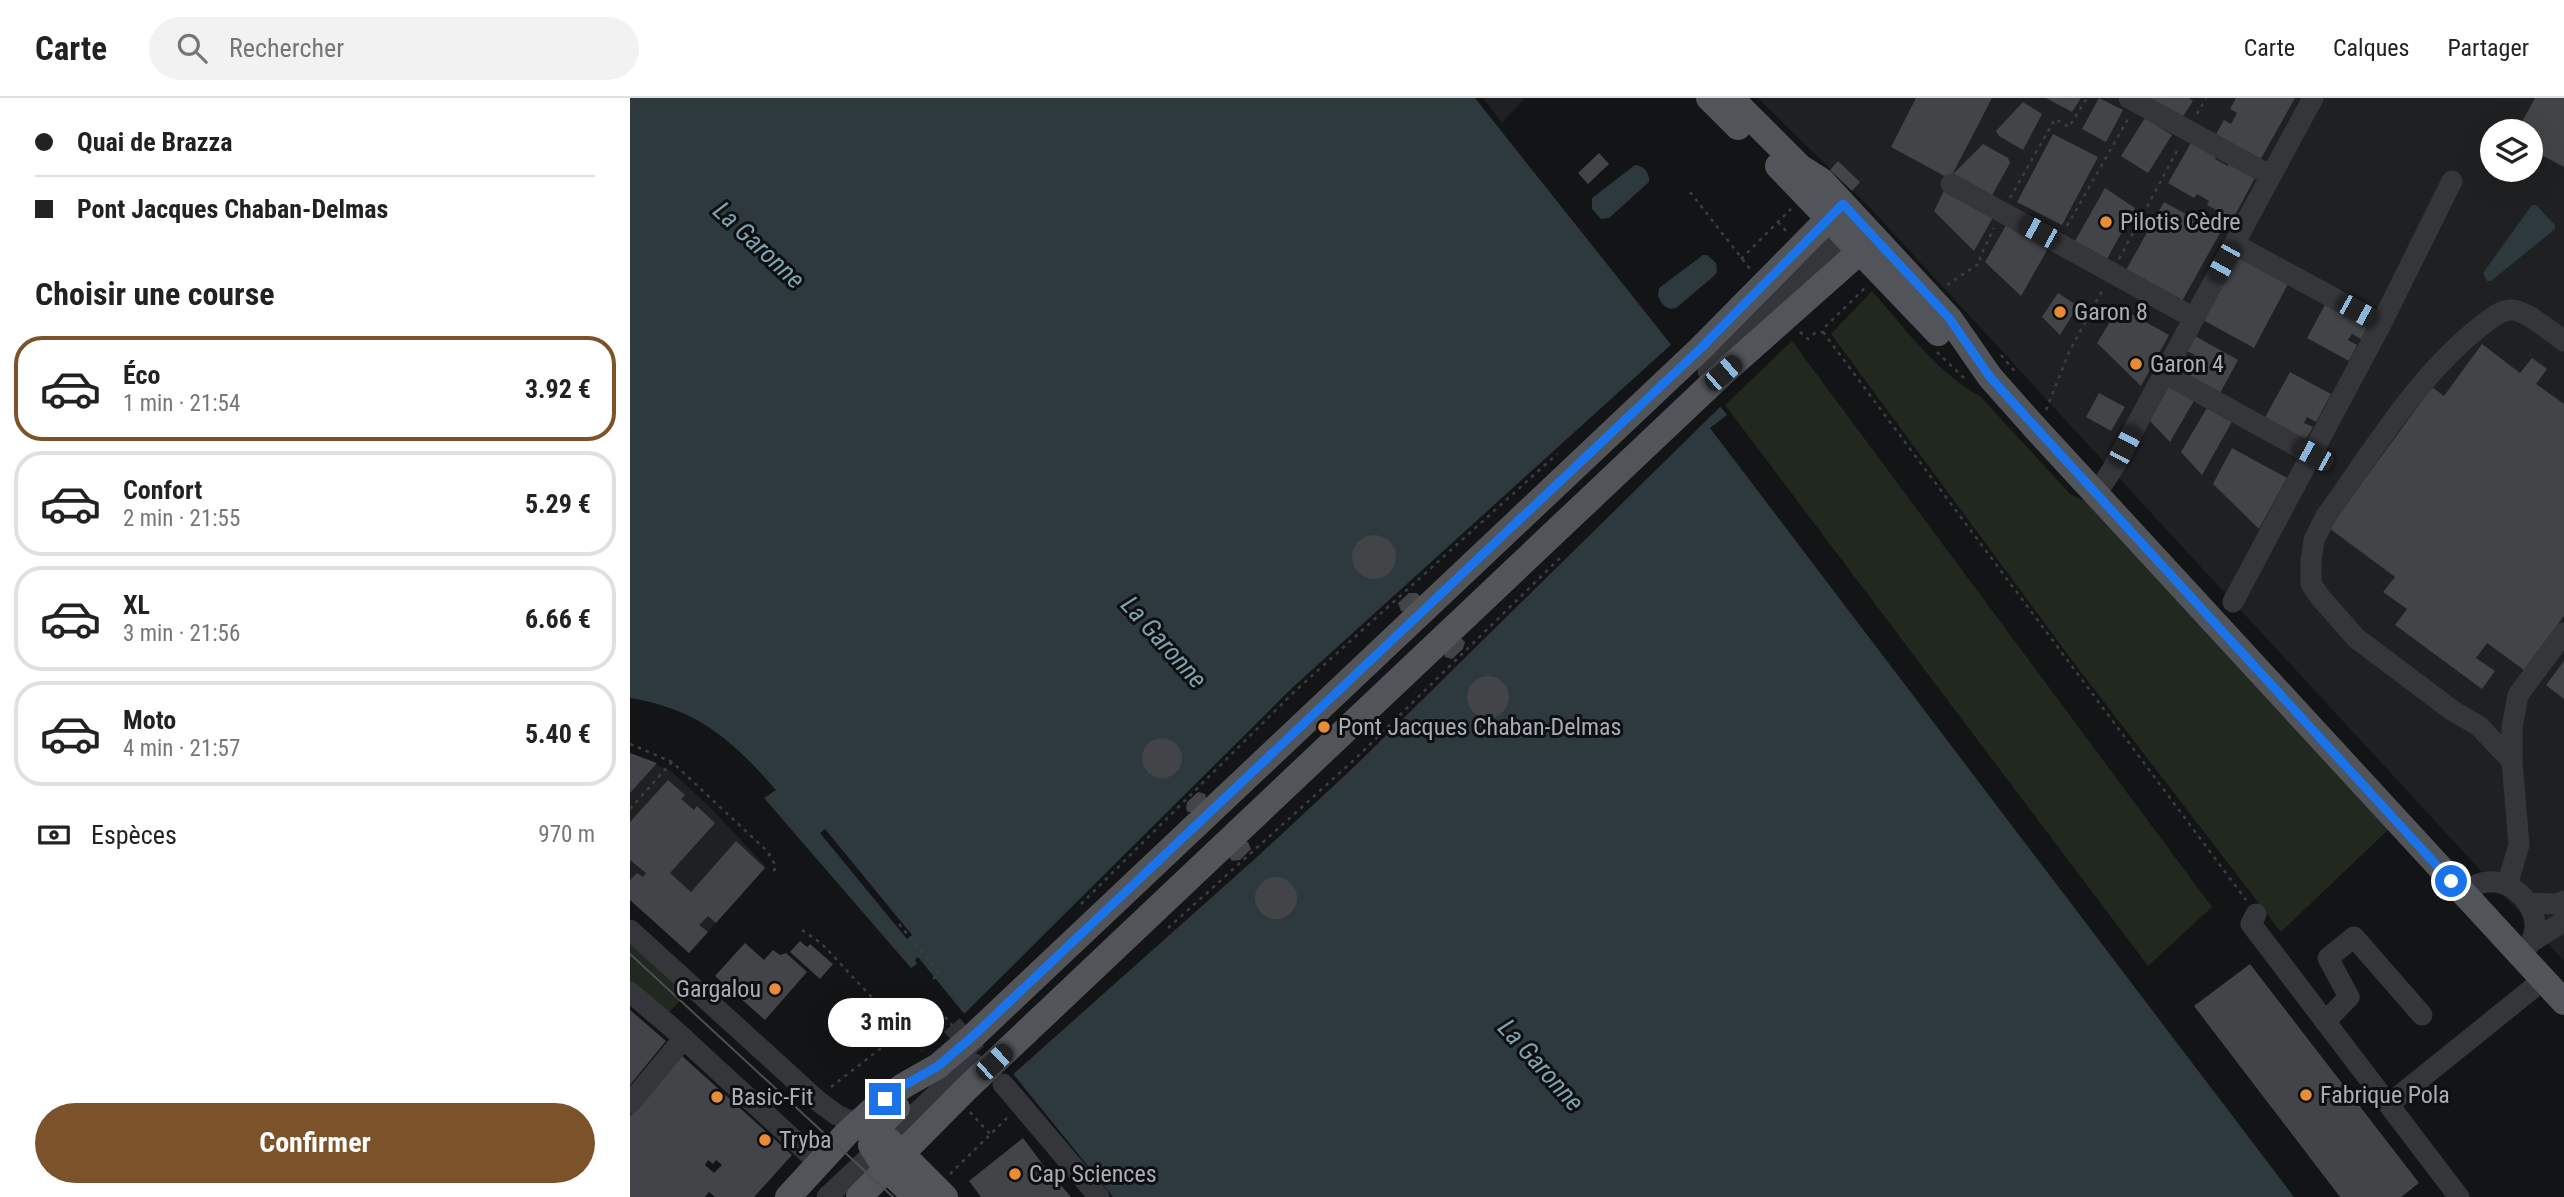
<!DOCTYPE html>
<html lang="fr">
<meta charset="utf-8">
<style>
body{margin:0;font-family:"Roboto Condensed",sans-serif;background:#f2f2f2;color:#222;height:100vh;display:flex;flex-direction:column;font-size:26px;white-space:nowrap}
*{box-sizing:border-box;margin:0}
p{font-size:23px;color:#767676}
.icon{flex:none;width:38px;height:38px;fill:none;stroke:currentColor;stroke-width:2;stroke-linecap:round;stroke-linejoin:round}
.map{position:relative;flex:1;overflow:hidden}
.drawer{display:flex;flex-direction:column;background:#fff;width:630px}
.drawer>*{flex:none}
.guide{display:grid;align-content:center;height:154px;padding:0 35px;background:#fff}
.fabs{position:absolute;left:1850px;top:21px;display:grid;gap:14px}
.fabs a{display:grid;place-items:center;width:63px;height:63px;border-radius:50%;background:#fff;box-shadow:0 7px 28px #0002;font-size:35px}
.end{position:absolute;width:32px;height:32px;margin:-16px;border:9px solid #1a73e8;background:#fff;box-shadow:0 0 0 4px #fff}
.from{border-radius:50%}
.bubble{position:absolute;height:49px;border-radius:24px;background:#fff;box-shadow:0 7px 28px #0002;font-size:23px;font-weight:700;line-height:49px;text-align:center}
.car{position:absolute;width:21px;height:42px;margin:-21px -10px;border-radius:9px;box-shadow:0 0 5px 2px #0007;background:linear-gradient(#222 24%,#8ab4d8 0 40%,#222 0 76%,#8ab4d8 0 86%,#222 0)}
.guide b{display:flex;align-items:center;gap:24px;height:66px;font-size:26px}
.guide b+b{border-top:2px solid #e0e0e0}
.guide i{width:18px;height:18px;background:#222}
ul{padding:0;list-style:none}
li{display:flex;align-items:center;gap:21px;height:105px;margin:0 14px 10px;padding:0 21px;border:4px solid #e0e0e0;border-radius:28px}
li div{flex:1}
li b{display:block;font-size:26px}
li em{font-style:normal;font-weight:700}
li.on{border-color:#7c522b}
li>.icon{width:63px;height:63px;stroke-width:1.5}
h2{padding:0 35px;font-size:32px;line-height:84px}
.pay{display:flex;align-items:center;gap:18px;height:77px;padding:0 35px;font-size:26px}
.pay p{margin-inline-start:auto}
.cta{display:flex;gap:14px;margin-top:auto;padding:14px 35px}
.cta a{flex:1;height:80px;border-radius:42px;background:#7c522b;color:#fff;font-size:28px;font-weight:700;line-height:80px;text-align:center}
header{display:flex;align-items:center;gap:42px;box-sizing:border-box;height:98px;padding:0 35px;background:#fff;border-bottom:2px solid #e0e0e0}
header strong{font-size:33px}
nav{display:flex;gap:38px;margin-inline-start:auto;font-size:24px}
.search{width:490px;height:63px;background:#f2f2f2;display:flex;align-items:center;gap:18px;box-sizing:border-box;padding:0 24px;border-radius:38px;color:#767676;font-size:26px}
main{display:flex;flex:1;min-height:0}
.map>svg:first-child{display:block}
.built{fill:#1f2022;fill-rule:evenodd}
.green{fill:#202820}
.water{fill:#2d393d}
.pier{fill:#131415}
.building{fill:#424448;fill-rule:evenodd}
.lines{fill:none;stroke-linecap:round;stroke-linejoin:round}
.minor-tunnel{stroke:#303335;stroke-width:21;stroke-dasharray:21 10;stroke-linecap:butt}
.path{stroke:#3b3e41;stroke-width:2.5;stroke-dasharray:3.5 5;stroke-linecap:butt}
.minor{stroke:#35363a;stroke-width:21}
.major{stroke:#515459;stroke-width:26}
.tram{stroke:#4c4f53;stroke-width:2}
.route{stroke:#1a73e8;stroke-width:9}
.poi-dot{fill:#ea8c36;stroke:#0e0f10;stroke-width:2.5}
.labels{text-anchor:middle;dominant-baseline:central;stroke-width:6;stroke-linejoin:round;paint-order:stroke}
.poi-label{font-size:24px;fill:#a6adb5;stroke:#0e0f10;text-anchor:start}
.water-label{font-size:26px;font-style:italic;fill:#7ea1af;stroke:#0e0f10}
</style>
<header>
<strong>Carte</strong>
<div class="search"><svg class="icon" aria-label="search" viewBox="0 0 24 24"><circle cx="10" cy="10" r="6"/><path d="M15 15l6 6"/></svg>Rechercher</div>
<nav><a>Carte</a><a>Calques</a><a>Partager</a></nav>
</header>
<main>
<section class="drawer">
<div class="guide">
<b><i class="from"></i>Quai de Brazza</b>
<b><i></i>Pont Jacques Chaban-Delmas</b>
</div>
<h2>Choisir une course</h2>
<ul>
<li class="on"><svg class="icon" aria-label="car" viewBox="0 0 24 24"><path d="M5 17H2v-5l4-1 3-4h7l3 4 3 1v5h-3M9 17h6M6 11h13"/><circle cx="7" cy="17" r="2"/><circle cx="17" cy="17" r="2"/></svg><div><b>Éco</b><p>1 min · 21:54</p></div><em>3.92 €</em></li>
<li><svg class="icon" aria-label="car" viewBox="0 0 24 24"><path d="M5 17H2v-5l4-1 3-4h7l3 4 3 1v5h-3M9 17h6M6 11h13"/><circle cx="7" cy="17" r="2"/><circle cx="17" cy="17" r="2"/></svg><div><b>Confort</b><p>2 min · 21:55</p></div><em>5.29 €</em></li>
<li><svg class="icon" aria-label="car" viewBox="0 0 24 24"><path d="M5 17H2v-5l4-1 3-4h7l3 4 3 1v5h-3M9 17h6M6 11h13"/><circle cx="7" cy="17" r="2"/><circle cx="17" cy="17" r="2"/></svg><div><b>XL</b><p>3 min · 21:56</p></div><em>6.66 €</em></li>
<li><svg class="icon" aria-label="car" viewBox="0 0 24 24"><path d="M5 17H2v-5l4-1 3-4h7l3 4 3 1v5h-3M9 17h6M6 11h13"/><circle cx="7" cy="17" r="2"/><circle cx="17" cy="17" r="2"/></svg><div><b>Moto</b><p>4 min · 21:57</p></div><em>5.40 €</em></li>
</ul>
<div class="pay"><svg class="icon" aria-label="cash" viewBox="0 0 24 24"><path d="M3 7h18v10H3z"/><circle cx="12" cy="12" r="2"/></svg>Espèces<p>970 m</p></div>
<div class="cta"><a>Confirmer</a></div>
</section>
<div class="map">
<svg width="1934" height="1099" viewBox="0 0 1934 1099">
<rect width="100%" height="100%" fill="#131415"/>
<path class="built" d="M853,0H895L872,25Z
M1128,0H1934V863L1242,112ZM1862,33H1900V72H1862Z
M0,655L41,673L80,709L136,769L59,855L0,802Z"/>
<path class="green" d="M1242,193C1275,230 1307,275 1350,298L1440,396L1456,404L1759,731L1651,834L1444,565L1201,236Z
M1162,243L1582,809L1518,868L1095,307Z
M0,839L59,893L37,917L0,885Z"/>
<path class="water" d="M0,0H845L1097,317L1080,330L1664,1099H483L288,859L285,862L287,866L281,870L134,700L146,692C102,642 68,611 0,600Z
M1005,67C1014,68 1020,75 1019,84L979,120L971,121L962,111V100Z
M1902,107H1906L1925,127V131L1861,183H1857L1853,175Z
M1073,157H1077L1086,165L1087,174L1084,178L1046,210C1037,213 1031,206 1028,198L1029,190Z"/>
<path class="pier" d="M1044,244L1093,306L726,667L627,759L380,979L331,919L662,590Z
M195,731L282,837L277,841L190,735Z"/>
<path class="building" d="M1286,0H1362L1320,81L1261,49Z
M1416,0H1451L1442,14Z
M1469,0L1493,12L1476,44L1452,31Z
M1522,0H1559L1563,3L1551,21L1520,4Z
M1606,0H1665L1629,64L1584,40L1594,22L1601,26L1607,15L1600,11Z
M1905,0H1934V69L1900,51V33H1887Z
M1393,4L1412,16L1393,52L1369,38L1366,33Z
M1515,20L1542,37L1518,75L1491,58Z
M1423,36L1468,59L1432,127L1387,104Z
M1562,43L1588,57L1585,61L1598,68L1600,64L1626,78L1603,121L1577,107L1579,103L1567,96L1564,100L1538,85Z
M1353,46L1378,60L1380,65L1360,101L1322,77Z
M969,55L979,66L958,86L948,75Z
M1208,63L1230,84L1222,93L1200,72Z
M1316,89L1365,116L1344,153L1304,113Z
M1475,90L1505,110L1477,161L1445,143Z
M1534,104L1590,135L1552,203L1496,172Z
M1378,124L1420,147L1391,198L1355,164Z
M1608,156L1659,184L1624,250L1573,222Z
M1428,195L1448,208L1430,237L1412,219Z
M1697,203L1739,226L1731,241L1722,236L1718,242L1727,247L1719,263L1677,240Z
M1489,209L1539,237L1511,288L1467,245Z
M1565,238L1608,262L1588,299L1544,276L1553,259L1562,263L1565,257L1557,253Z
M1852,246L1890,275L1902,260L1917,271L1906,286L1934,306V518L1894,572L1857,545L1846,560L1865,573L1852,591L1765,527L1777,511L1753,494L1765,479L1699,430L1802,289L1814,298Z
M1660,274L1701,296L1686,324L1677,319L1674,325L1683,329L1674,345L1633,323Z
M1538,286L1565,301L1540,344L1519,322Z
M1469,295L1495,309L1481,333L1456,319Z
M1578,308L1603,322L1572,377L1551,354Z
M1602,350L1657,380L1629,431L1583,386Z
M722 459a22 22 0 1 1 44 0a22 22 0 1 1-44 0Z
M779,495H787L790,498L778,515L771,513L768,505Z
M824,541H832L835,544L833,551L822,561L815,559L813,551Z
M1934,563V601L1916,587Z
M837 599a21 21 0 1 1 42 0a21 21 0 1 1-42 0Z
M512 660a20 20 0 1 1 40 0a20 20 0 1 1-40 0Z
M0,655L27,665L0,695Z
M38,682L55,697L51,701L64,712L67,708L85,725L40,775L61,794L106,743L135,770L86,825L78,818L69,827L78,834L59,855L0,802V782L7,775L13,779L16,775L0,762V724Z
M568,694L575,696L577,703L567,714H558L556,711L557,704Z
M612,742L618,744L621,751L610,762L602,763L599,759Z
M625 800a21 21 0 1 1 42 0a21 21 0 1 1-42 0Z
M170,843L177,849L180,846L203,866L190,881L160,854Z
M115,845L134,862L143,852L150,857L156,855L177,874L135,922L85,878Z
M1620,866L1789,1085L1771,1099H1710L1564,908Z
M0,912L36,943L0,987Z
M51,957L162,1057L124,1099H85L79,1094L75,1099H0V1018ZM78,1062L83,1066L86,1062L92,1067L84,1075L75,1067Z
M393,1040L414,1068L441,1099H351L339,1083Z"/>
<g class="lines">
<path class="minor-tunnel" d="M322,927L346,955"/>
<path class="path" d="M1567,16L1576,0
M1060,94L1121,172
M1380,100L1425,21L1439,29L1457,0
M1148,124L1158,135
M1437,128L1498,21
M1111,161L1161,111
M1489,161L1549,49
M1317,187L1350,165V159L1364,130
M1170,234L1178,241L1185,235L1193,234V231L1236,189
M1193,234L1616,802
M1307,254L1335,281
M1371,257L1387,276
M1416,312L1439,254L1473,191
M0,646L42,664L137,753L146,768L142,778
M0,711L42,664
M451,806L664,594L927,356
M269,826L309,875L301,883
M538,830L724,662L933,457
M172,832L192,846L292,953
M201,989L303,910L310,913L322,927
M340,1014L360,1036
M320,1076L378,1019"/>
<path class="minor" d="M1499,0L1641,78
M1321,86L1564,220
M1604,146L1751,226
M1133,212L1225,127
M1078,273L1144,203
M1534,275L1683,357
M1466,396L1482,372L1683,0
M1603,504L1751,226L1822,83
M1882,663L1849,628L1823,613L1726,540L1690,499L1681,486V463L1684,442L1696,418C1744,352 1787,278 1851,228C1859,222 1869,213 1879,212C1894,210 1921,234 1934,243
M1877,787L1889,747L1882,663V630L1888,597L1934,535
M1834,796C1868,761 1920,809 1901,844C1899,848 1893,853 1889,856
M1898,805L1926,806L1934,803
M1626,816L1621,826L1829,1099
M0,832L188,1003L207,1017L227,1026
M1901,844L1934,823
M0,894L40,928L189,1065
M1695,924L1719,899L1698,860L1724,839L1792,917
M373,986L469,1099
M0,1005L54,940
M1759,1006L1913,882
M197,1099L312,991L328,982L345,966"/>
<path class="major" d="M1079,0L1108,29
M1101,0L1170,69L1192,83L1319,220L1360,279L1408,333L1934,904
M1148,68L1308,235
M267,1010L246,1031L241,1047L256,1071L286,1099
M258,1042L315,1099
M158,1099L217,1035L250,1005L273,988L308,968L343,938L1070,251L1213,106
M229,1099L336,991L1093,275L1245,140"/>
<path class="tram" d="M0,856L263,1099"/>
</g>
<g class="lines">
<path class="route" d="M255,1001L273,988L308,968L343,938L1070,251L1213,106L1319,220L1360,279L1408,332L1821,783"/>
</g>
<g class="poi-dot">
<circle cx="1476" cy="124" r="7"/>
<circle cx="1430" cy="214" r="7"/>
<circle cx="1506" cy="266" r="7"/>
<circle cx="694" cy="629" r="7"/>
<circle cx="145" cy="891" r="7"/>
<circle cx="1676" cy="997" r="7"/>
<circle cx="87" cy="999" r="7"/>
<circle cx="135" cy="1042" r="7"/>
<circle cx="385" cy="1076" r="7"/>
</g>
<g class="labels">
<g class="poi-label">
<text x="1490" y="124">Pilotis Cèdre</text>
<text x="1444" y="214">Garon 8</text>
<text x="1520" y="266">Garon 4</text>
<text x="708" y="629">Pont Jacques Chaban-Delmas</text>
<text x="131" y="891" text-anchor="end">Gargalou</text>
<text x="1690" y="997">Fabrique Pola</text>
<text x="101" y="999">Basic-Fit</text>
<text x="149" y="1042">Tryba</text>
<text x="399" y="1076">Cap Sciences</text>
</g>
<g class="water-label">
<text transform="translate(129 147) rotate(43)">La Garonne</text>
<text transform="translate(534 544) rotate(48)">La Garonne</text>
<text transform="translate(911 967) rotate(48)">La Garonne</text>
</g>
</g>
</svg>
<div class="fabs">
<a><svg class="icon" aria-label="layers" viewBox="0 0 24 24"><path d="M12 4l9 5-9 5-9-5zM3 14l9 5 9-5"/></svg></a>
</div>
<i class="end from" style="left:1821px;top:783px"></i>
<i class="end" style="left:255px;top:1001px"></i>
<div class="bubble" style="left:198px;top:900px;width:116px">3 min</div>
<i class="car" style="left:1409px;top:134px;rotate:299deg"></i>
<i class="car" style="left:1594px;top:164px;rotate:209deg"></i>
<i class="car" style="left:1727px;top:213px;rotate:119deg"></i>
<i class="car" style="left:1093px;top:275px;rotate:49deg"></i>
<i class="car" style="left:1495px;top:348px;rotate:28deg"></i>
<i class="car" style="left:1683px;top:357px;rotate:299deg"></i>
<i class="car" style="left:364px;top:964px;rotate:47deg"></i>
</div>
</main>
